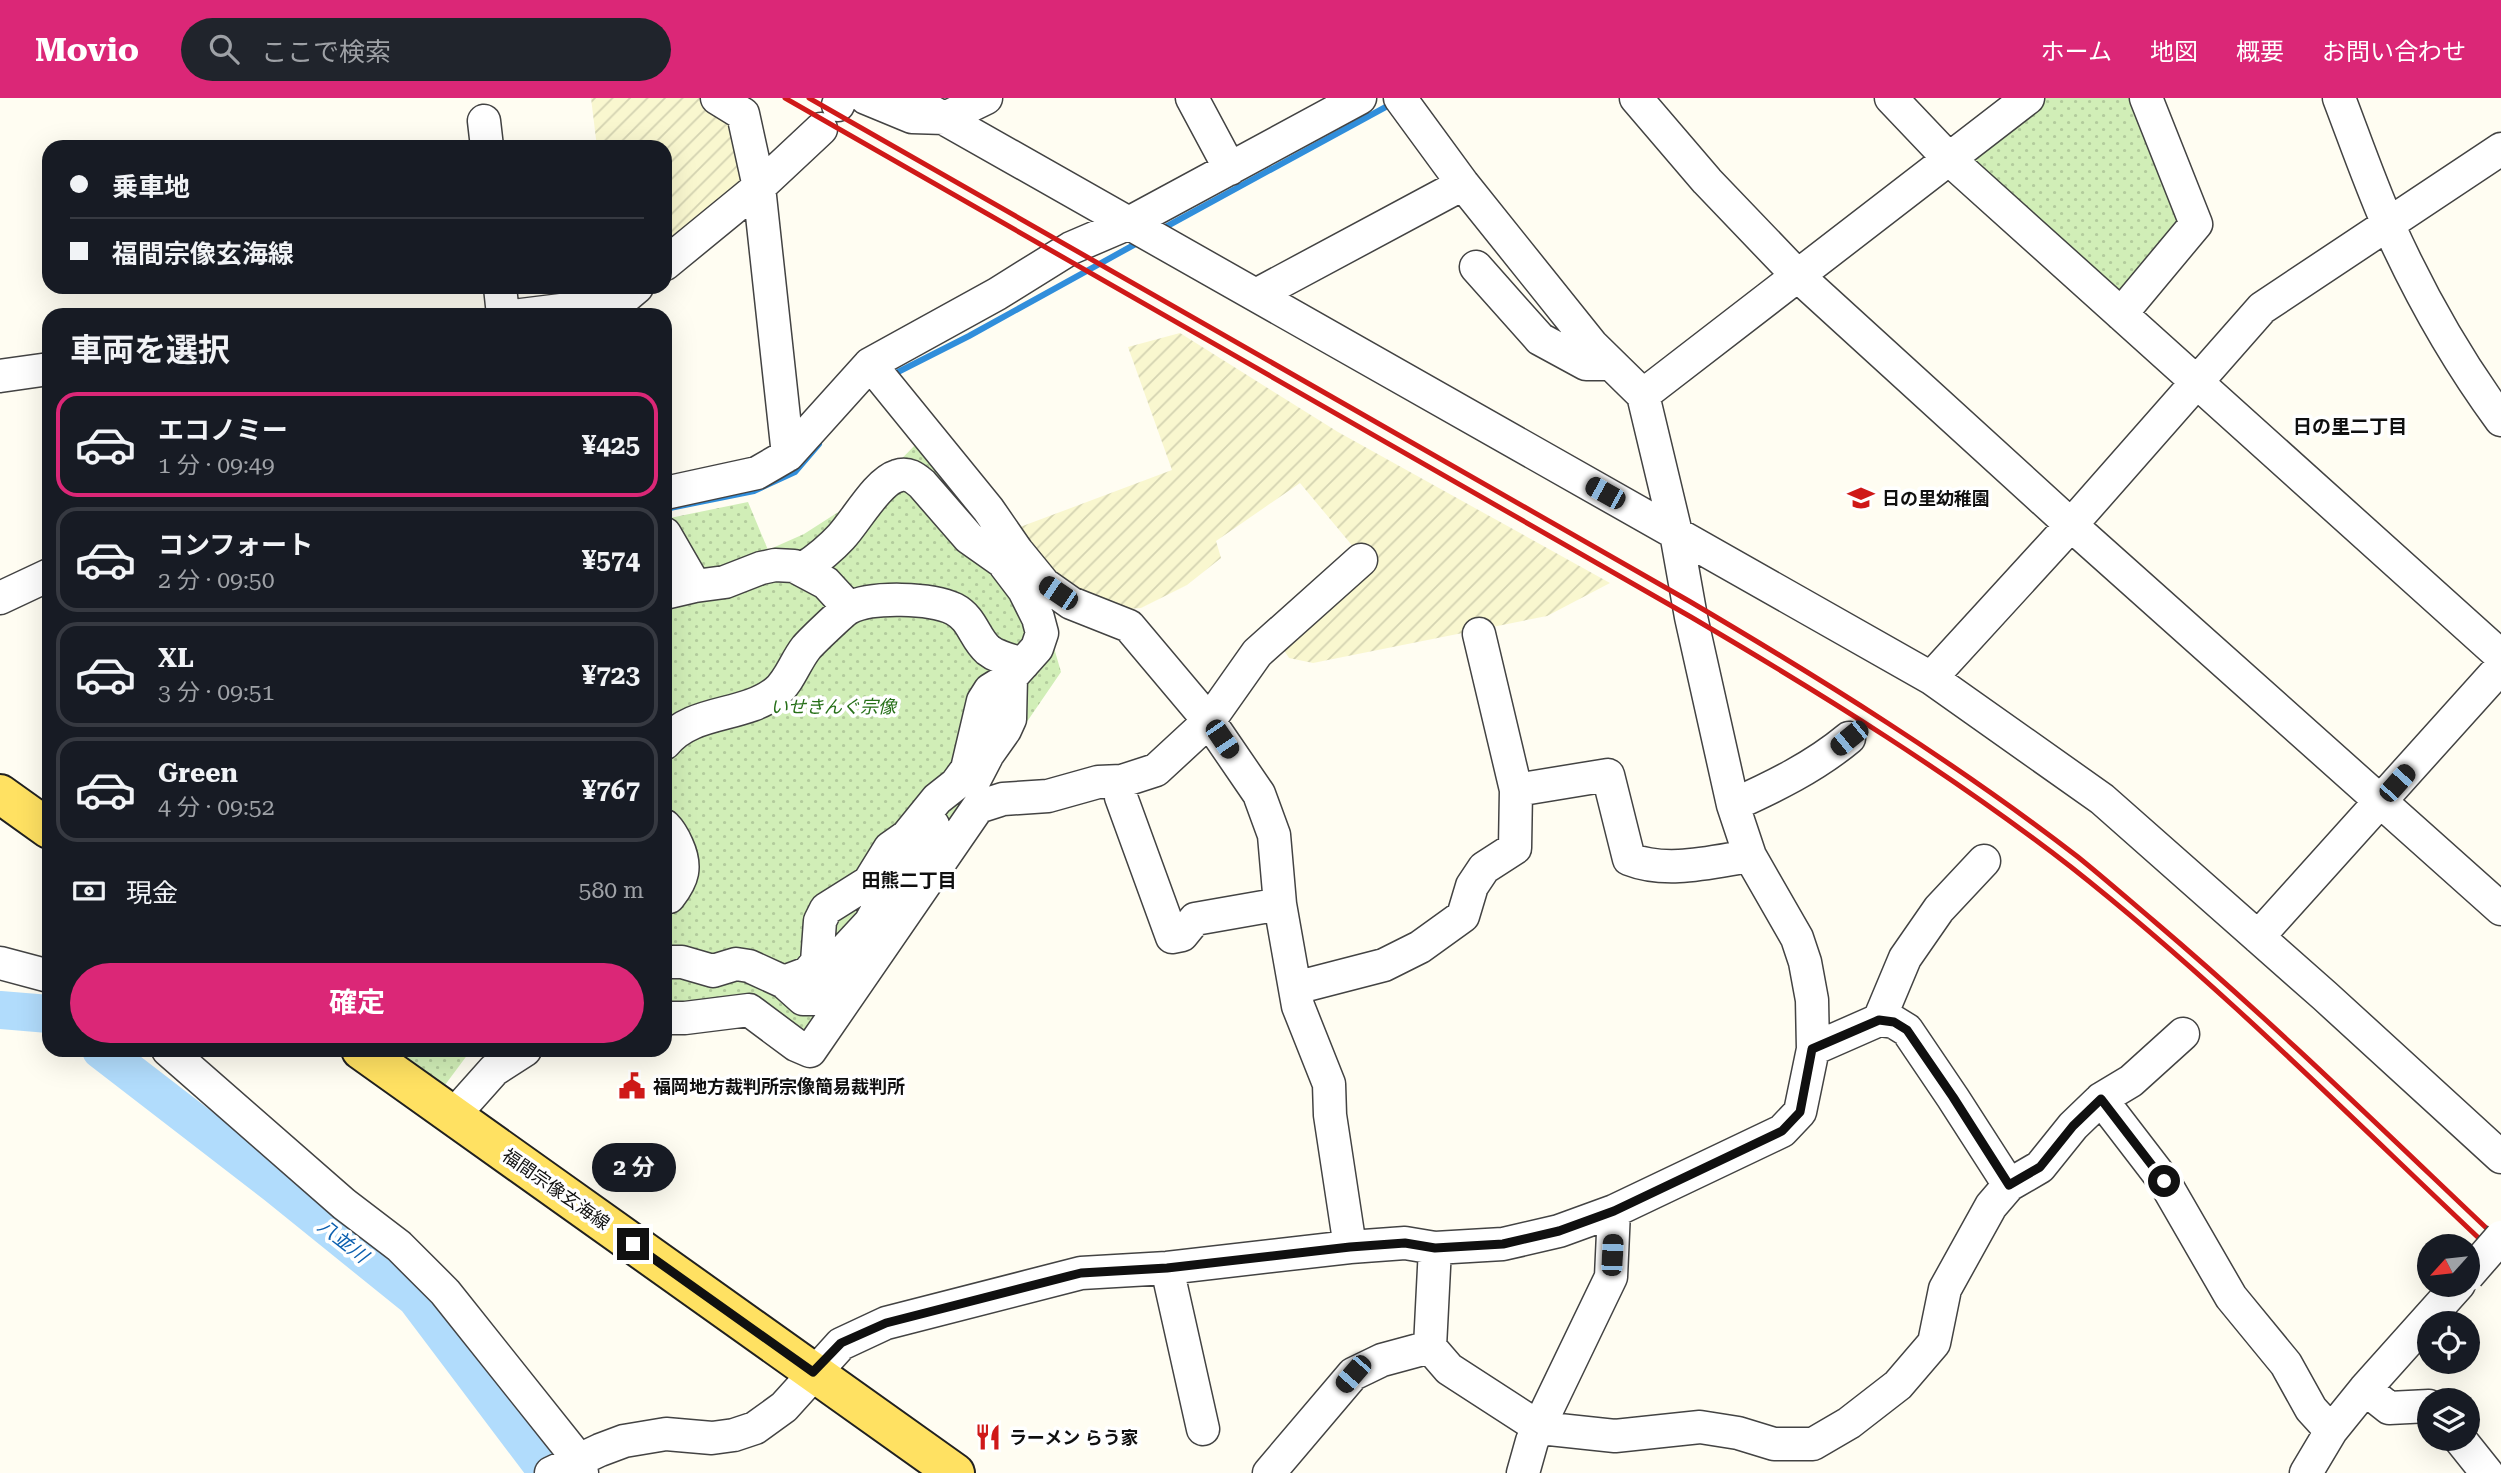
<!DOCTYPE html>
<html lang="ja">
<meta charset="utf-8">
<style>
body{margin:0;font-family:"Roboto Serif","Noto Sans JP",serif;background:#20242c;color:#f1f3f6;height:100vh;display:flex;flex-direction:column;font-size:26px;white-space:nowrap}
*{box-sizing:border-box;margin:0}
p{font-size:23px;color:#9ea1a6}
.icon{flex:none;width:38px;height:38px;fill:none;stroke:currentColor;stroke-width:2;stroke-linecap:round;stroke-linejoin:round}
.map{position:relative;flex:1;overflow:hidden}
.drawer{position:absolute;left:42px;top:210px;width:630px;height:749px;display:flex;flex-direction:column;background:#171b24;border-radius:21px;box-shadow:0 7px 28px #0002}
.drawer>*{flex:none}
.hud{position:absolute;left:42px;top:42px;width:630px;height:154px;border-radius:21px;box-shadow:0 7px 28px #0002;display:grid;align-content:center;height:154px;padding:0 28px;background:#171b24}
.needle{width:46px;rotate:243deg}
.tools{position:absolute;left:2417px;top:1136px;display:grid;gap:14px}
.tools a{display:grid;place-items:center;width:63px;height:63px;border-radius:50%;background:#171b24;box-shadow:0 7px 28px #0002;font-size:35px}
.end{position:absolute;width:32px;height:32px;margin:-16px;border:9px solid #101010;background:#fff;box-shadow:0 0 0 4px #fff}
.from{border-radius:50%}
.bubble{position:absolute;height:49px;border-radius:24px;background:#171b24;box-shadow:0 7px 28px #0002;font-size:23px;font-weight:700;line-height:49px;text-align:center}
.car{position:absolute;width:21px;height:42px;margin:-21px -10px;border-radius:9px;box-shadow:0 0 5px 2px #0007;background:linear-gradient(#222 24%,#8ab4d8 0 40%,#222 0 76%,#8ab4d8 0 86%,#222 0)}
.hud b{display:flex;align-items:center;gap:24px;height:66px;font-size:26px}
.hud b+b{border-top:2px solid #363941}
.hud i{width:18px;height:18px;background:#f1f3f6}
ul{padding:0;list-style:none}
li{display:flex;align-items:center;gap:21px;height:105px;margin:0 14px 10px;padding:0 14px;border:4px solid #363941;border-radius:21px}
li div{flex:1}
li b{display:block;font-size:26px}
li em{font-style:normal;font-weight:700}
li.on{border-color:#db2777}
li>.icon{width:63px;height:63px;stroke-width:1.5}
h2{padding:0 28px;font-size:32px;line-height:84px}
.pay{display:flex;align-items:center;gap:18px;height:77px;padding:0 28px;font-size:26px}
.pay p{margin-inline-start:auto}
.primary-button{display:flex;gap:14px;margin-top:auto;padding:14px 28px}
.primary-button a{flex:1;height:80px;border-radius:42px;background:#db2777;color:#fff;font-size:28px;font-weight:700;line-height:80px;text-align:center}
header{display:flex;align-items:center;gap:42px;box-sizing:border-box;height:98px;padding:0 35px;background:#db2777;color:#fff}
header strong{font-size:33px}
nav{display:flex;gap:38px;margin-inline-start:auto;font-size:24px}
.search{width:490px;height:63px;background:#20242c;display:flex;align-items:center;gap:18px;box-sizing:border-box;padding:0 24px;border-radius:38px;color:#9ea1a6;font-size:26px}
.map>svg:first-child{display:block}
.farmland{fill:url(#farmland-furrows)}
.park{fill:url(#park-dots)}
.lines{fill:none;stroke-linecap:round;stroke-linejoin:round}
.stream{stroke:#308edb;stroke-width:6}
.river{stroke:#b1dcfc;stroke-width:38}
.minor-casing{stroke:#434343;stroke-width:35}
.major-casing{stroke:#212121;stroke-width:42}
.minor{stroke:#fff;stroke-width:32}
.major{stroke:#ffe162;stroke-width:38}
.rail{stroke:#cf1918;stroke-width:5}
.minor-bridge-casing{stroke:#434343;stroke-width:35;stroke-linecap:butt}
.minor-bridge{stroke:#fff;stroke-width:32}
.route{stroke:#101010;stroke-width:9}
.labels{text-anchor:middle;dominant-baseline:central;stroke-width:7;stroke-linejoin:round;paint-order:stroke}
.poi-label{font-size:18px;font-weight:bold;fill:#101010;stroke:#fff;text-anchor:start}
.park-label{font-size:18px;font-style:italic;fill:#266f18;stroke:#fff}
.street-label{font-size:18px;fill:#101010;stroke:#fff}
.neighbourhood-label{font-size:19px;font-weight:bold;fill:#101010;stroke:#fff}
.water-label{font-size:19px;font-style:italic;fill:#0b5faf;stroke:#fff}
</style>
<header>
<strong>Movio</strong>
<div class="search"><svg class="icon" aria-label="search" viewBox="0 0 24 24"><circle cx="10" cy="10" r="6"/><path d="M15 15l6 6"/></svg>ここで検索</div>
<nav><a>ホーム</a><a>地図</a><a>概要</a><a>お問い合わせ</a></nav>
</header>
<div class="map">
<svg width="2501" height="1375" viewBox="0 0 2501 1375">
<defs>
<pattern id="farmland-furrows" width="10" height="10" patternUnits="userSpaceOnUse" patternTransform="scale(1.75)"><rect width="10" height="10" fill="#f9f7cf"/><path d="M-1 1l2-2M0 10L10 0M9 11l2-2" fill="none" stroke="#d4d3b1"/></pattern>
<pattern id="park-dots" width="8" height="8" patternUnits="userSpaceOnUse" patternTransform="scale(1.75)"><rect width="8" height="8" fill="#d1eeb7"/><path d="M2 2h.1M6 6h.1" fill="none" stroke="#b2cb9c" stroke-width="1.8" stroke-linecap="round"/></pattern>
</defs>
<rect width="100%" height="100%" fill="#fffdf2"/>
<path class="farmland" d="M591,0H704L736,21L754,85L665,155V49H597Z
M1180,235L1338,334L1610,485L1547,518L1313,565L1289,560L1280,546L1365,463L1300,385L1216,443L1221,460L1187,487L1141,510L1114,512L1065,488L1015,431L1172,372L1128,249Z"/>
<path class="park" d="M2042,0H2137L2184,119L2126,199L1971,68L1969,57Z
M921,341L1037,491L1061,574L808,943L790,937L665,912V421L748,404L768,452L804,436L868,395Z
M397,952H471L445,987Z"/>
<g class="lines">
<path class="stream" d="M1160,132L1393,5
M892,277L969,238L1141,143
M665,411L754,393L795,374L819,346"/>
<path class="river" d="M0,912L49,916
M101,952L276,1087L416,1200L542,1367L544,1375"/>
<g class="minor-casing">
<path id="minor" d="M717,0L743,16L759,89L788,357
M866,0L912,19L945,20L986,0
M908,0L1931,580L2102,701L2325,898L2501,1059
M1192,0L1230,71
M1636,0L1707,83L1798,178L2071,427L2501,811
M1891,0L1949,61L2501,558
M2339,0C2355,42 2370,85 2388,126C2419,195 2456,261 2501,322
M838,7L841,0
M484,23L487,49
M665,166L759,89L821,31
M1476,169L1540,241L1586,266H1611
M500,189L503,217
M1256,197L1463,86
M2121,216L2196,126L2146,0
M521,217L618,205L637,189
M870,266L988,411L1017,453L1044,486L1071,505L1129,528L1209,623L1259,696L1274,737L1280,806L1298,908L1329,986L1330,1017L1350,1149
M0,278L49,271
M1643,297L2028,0
M665,395L757,375L788,357L870,266L997,196L1071,150L1127,126L1360,0
M665,436L695,488
M803,471C816,462 830,451 841,439C856,423 877,384 897,378C908,374 915,380 922,386L969,440L1003,464
M665,495L695,488L725,484L761,470L775,467L794,468L826,485L849,510
M0,500L49,477
M1931,580L2071,427L2262,210L2501,51
M665,645C693,611 743,620 776,594C789,584 795,564 806,550C810,545 843,513 849,510C872,498 931,500 954,511C973,521 974,540 988,552C998,560 1011,562 1023,566
M974,683L988,656L1005,632L1010,621L1011,579
M1516,692L1608,677L1629,761C1667,776 1711,764 1750,758
M1121,699L1172,839L1182,837L1195,821L1280,806
M1733,707C1775,688 1814,669 1849,640
M665,728C670,733 674,740 677,747C687,769 683,781 669,799
M2258,839L2501,569
M665,864H682L713,873L736,866L749,868L784,884L808,875L817,864L820,823L826,811L869,784L890,750L907,738L937,701L956,686L967,671L983,603L990,592L1011,579L1037,550L1042,535L1038,520L1024,492L1005,467
M0,865L49,878
M784,884L803,901H816L825,896L844,853L870,825L885,798L899,787L904,772L920,746V740L933,727
M1295,890L1384,867L1420,849L1463,818L1472,788L1484,770L1515,750L1516,692L1479,536
M665,920H685L749,912L796,947L810,953L978,709L1003,701L1048,698L1098,684L1122,683L1156,672L1209,623L1257,555L1361,462
M1879,922L1905,860L1939,811L1984,763
M1813,951L1879,922L1894,924L1907,932L1953,1000L2009,1087
M168,952L344,1106L399,1148L445,1194L579,1362L582,1375
M2101,1001L2164,1083L2231,1199L2286,1266L2311,1311L2331,1333
M453,1018L494,972L525,952
M1435,1150L1430,1249L1449,1271L1540,1330L1615,1338L1700,1329L1738,1335L1774,1346H1813L1849,1325L1898,1287L1934,1245L1945,1191L1991,1108L2009,1087L2040,1069L2073,1028L2101,1001L2131,983L2183,936
M1167,1170L1203,1331
M2365,1291L2389,1310L2429,1308
M2459,1340L2487,1375
M551,1375L600,1352L624,1343L666,1336L712,1340L734,1337L755,1330L784,1309L841,1246L886,1225L1081,1175L1167,1170L1350,1149L1405,1145L1435,1150L1503,1146L1559,1133L1614,1113L1782,1033L1800,1014L1813,951L1812,902L1805,864L1797,840L1750,758L1733,707L1691,519L1676,435L1643,297L1592,247L1463,86L1400,0
M1269,1375L1353,1276L1382,1262L1430,1249
M1523,1375L1532,1343L1611,1179L1614,1113
M2306,1375L2331,1333L2365,1291L2459,1186"/>
</g>
<g class="major-casing">
<path id="major" d="M0,696L49,731
M361,952L955,1375"/>
</g>
<use href="#minor" class="minor"/>
<use href="#major" class="major"/>
<path class="rail" d="M785,0L1691,519C1822,596 1951,676 2071,769C2223,889 2360,1029 2501,1161
M809,0L1689,503C1823,582 1955,664 2078,759C2104,780 2129,802 2155,824C2275,926 2387,1036 2501,1144"/>
<g class="minor-bridge-casing">
<path id="minor-bridge" d="M2468,1177L2501,1139"/>
</g>
<use href="#minor-bridge" class="minor-bridge"/>
</g>
<g class="lines">
<path class="route" d="M633,1146L813,1274L841,1245L886,1225L1081,1175L1167,1170L1350,1149L1405,1145L1435,1150L1503,1146L1559,1133L1614,1113L1782,1033L1800,1014L1812,951L1879,922L1894,924L1907,932L1953,999L2009,1087L2040,1069L2073,1028L2101,1001L2164,1083"/>
</g>
<defs>
<g id="school-bare" transform="scale(2.1)"><path d="M0-5L7-2L0 1L-7-2ZM-4 1L0 2.5L4 1V4Q0 6-4 4Z" fill="#cf1918" stroke="#fff" stroke-width="2.5" paint-order="stroke"/></g>
<g id="civic-bare" transform="scale(2.1)"><path d="M-.6-6.5H3V-4.5H.6V-3L4-1V1h2V6H-6V1h2V-1L-.6-3ZM-1.2 2.5V6h2.4V2.5Z" fill="#cf1918" stroke="#fff" stroke-width="2.5" paint-order="stroke"/></g>
<g id="restaurant-bare" transform="scale(2.1)"><path d="M-5-6h1v4h1v-4h1v4h1v-4h1v5L-1.5 .5V6h-2V.5L-5-1ZM5-6V6H3V1.5H1.5Q1.5-4 5-6Z" fill="#cf1918" stroke="#fff" stroke-width="2.5" paint-order="stroke"/></g>
</defs>
<g fill-rule="evenodd">
<use href="#school-bare" x="1861" y="400"/>
<use href="#civic-bare" x="632" y="988"/>
<use href="#restaurant-bare" x="988" y="1339"/>
</g>
<g class="labels">
<g class="poi-label">
<text x="1882" y="400">日の里幼稚園</text>
<text x="653" y="988">福岡地方裁判所宗像簡易裁判所</text>
<text x="1009" y="1339">ラーメン らう家</text>
</g>
<g class="park-label">
<text x="833" y="608">いせきんぐ宗像</text>
</g>
<g class="street-label">
<text transform="translate(556 1091) rotate(35)">福間宗像玄海線</text>
</g>
<g class="neighbourhood-label">
<text x="2350" y="328">日の里二丁目</text>
<text x="909" y="782">田熊二丁目</text>
</g>
<g class="water-label">
<text transform="translate(343 1143) rotate(38)">八並川</text>
</g>
</g>
</svg>
<div class="tools">
<a><svg class="needle" viewBox="-14 -14 28 28"><path d="M0-13l5 13h-10z" fill="#e53935"/><path d="M0 13l5-13h-10z" fill="#9ea1a6"/></svg></a>
<a><svg class="icon" aria-label="locate" viewBox="0 0 24 24"><circle cx="12" cy="12" r="6"/><path d="M12 2v4M12 18v4M2 12h4M18 12h4"/></svg></a>
<a><svg class="icon" aria-label="layers" viewBox="0 0 24 24"><path d="M12 4l9 5-9 5-9-5zM3 14l9 5 9-5"/></svg></a>
</div>
<i class="end from" style="left:2164px;top:1083px"></i>
<i class="end" style="left:633px;top:1146px"></i>
<div class="bubble" style="left:592px;top:1045px;width:84px">2 分</div>
<i class="car" style="left:1605px;top:395px;rotate:299deg"></i>
<i class="car" style="left:1058px;top:495px;rotate:304deg"></i>
<i class="car" style="left:1849px;top:640px;rotate:231deg"></i>
<i class="car" style="left:1222px;top:641px;rotate:146deg"></i>
<i class="car" style="left:2397px;top:685px;rotate:42deg"></i>
<i class="car" style="left:1612px;top:1157px;rotate:3deg"></i>
<i class="car" style="left:1353px;top:1276px;rotate:221deg"></i>
<div class="hud">
<b><i class="from"></i>乗車地</b>
<b><i></i>福間宗像玄海線</b>
</div>
<section class="drawer">
<h2>車両を選択</h2>
<ul>
<li class="on"><svg class="icon" aria-label="car" viewBox="0 0 24 24"><path d="M5 17H2v-5l4-1 3-4h7l3 4 3 1v5h-3M9 17h6M6 11h13"/><circle cx="7" cy="17" r="2"/><circle cx="17" cy="17" r="2"/></svg><div><b>エコノミー</b><p>1 分 · 09:49</p></div><em>¥425</em></li>
<li><svg class="icon" aria-label="car" viewBox="0 0 24 24"><path d="M5 17H2v-5l4-1 3-4h7l3 4 3 1v5h-3M9 17h6M6 11h13"/><circle cx="7" cy="17" r="2"/><circle cx="17" cy="17" r="2"/></svg><div><b>コンフォート</b><p>2 分 · 09:50</p></div><em>¥574</em></li>
<li><svg class="icon" aria-label="car" viewBox="0 0 24 24"><path d="M5 17H2v-5l4-1 3-4h7l3 4 3 1v5h-3M9 17h6M6 11h13"/><circle cx="7" cy="17" r="2"/><circle cx="17" cy="17" r="2"/></svg><div><b>XL</b><p>3 分 · 09:51</p></div><em>¥723</em></li>
<li><svg class="icon" aria-label="car" viewBox="0 0 24 24"><path d="M5 17H2v-5l4-1 3-4h7l3 4 3 1v5h-3M9 17h6M6 11h13"/><circle cx="7" cy="17" r="2"/><circle cx="17" cy="17" r="2"/></svg><div><b>Green</b><p>4 分 · 09:52</p></div><em>¥767</em></li>
</ul>
<div class="pay"><svg class="icon" aria-label="cash" viewBox="0 0 24 24"><path d="M3 7h18v10H3z"/><circle cx="12" cy="12" r="2"/></svg>現金<p>580 m</p></div>
<div class="primary-button"><a>確定</a></div>
</section>
</div>
